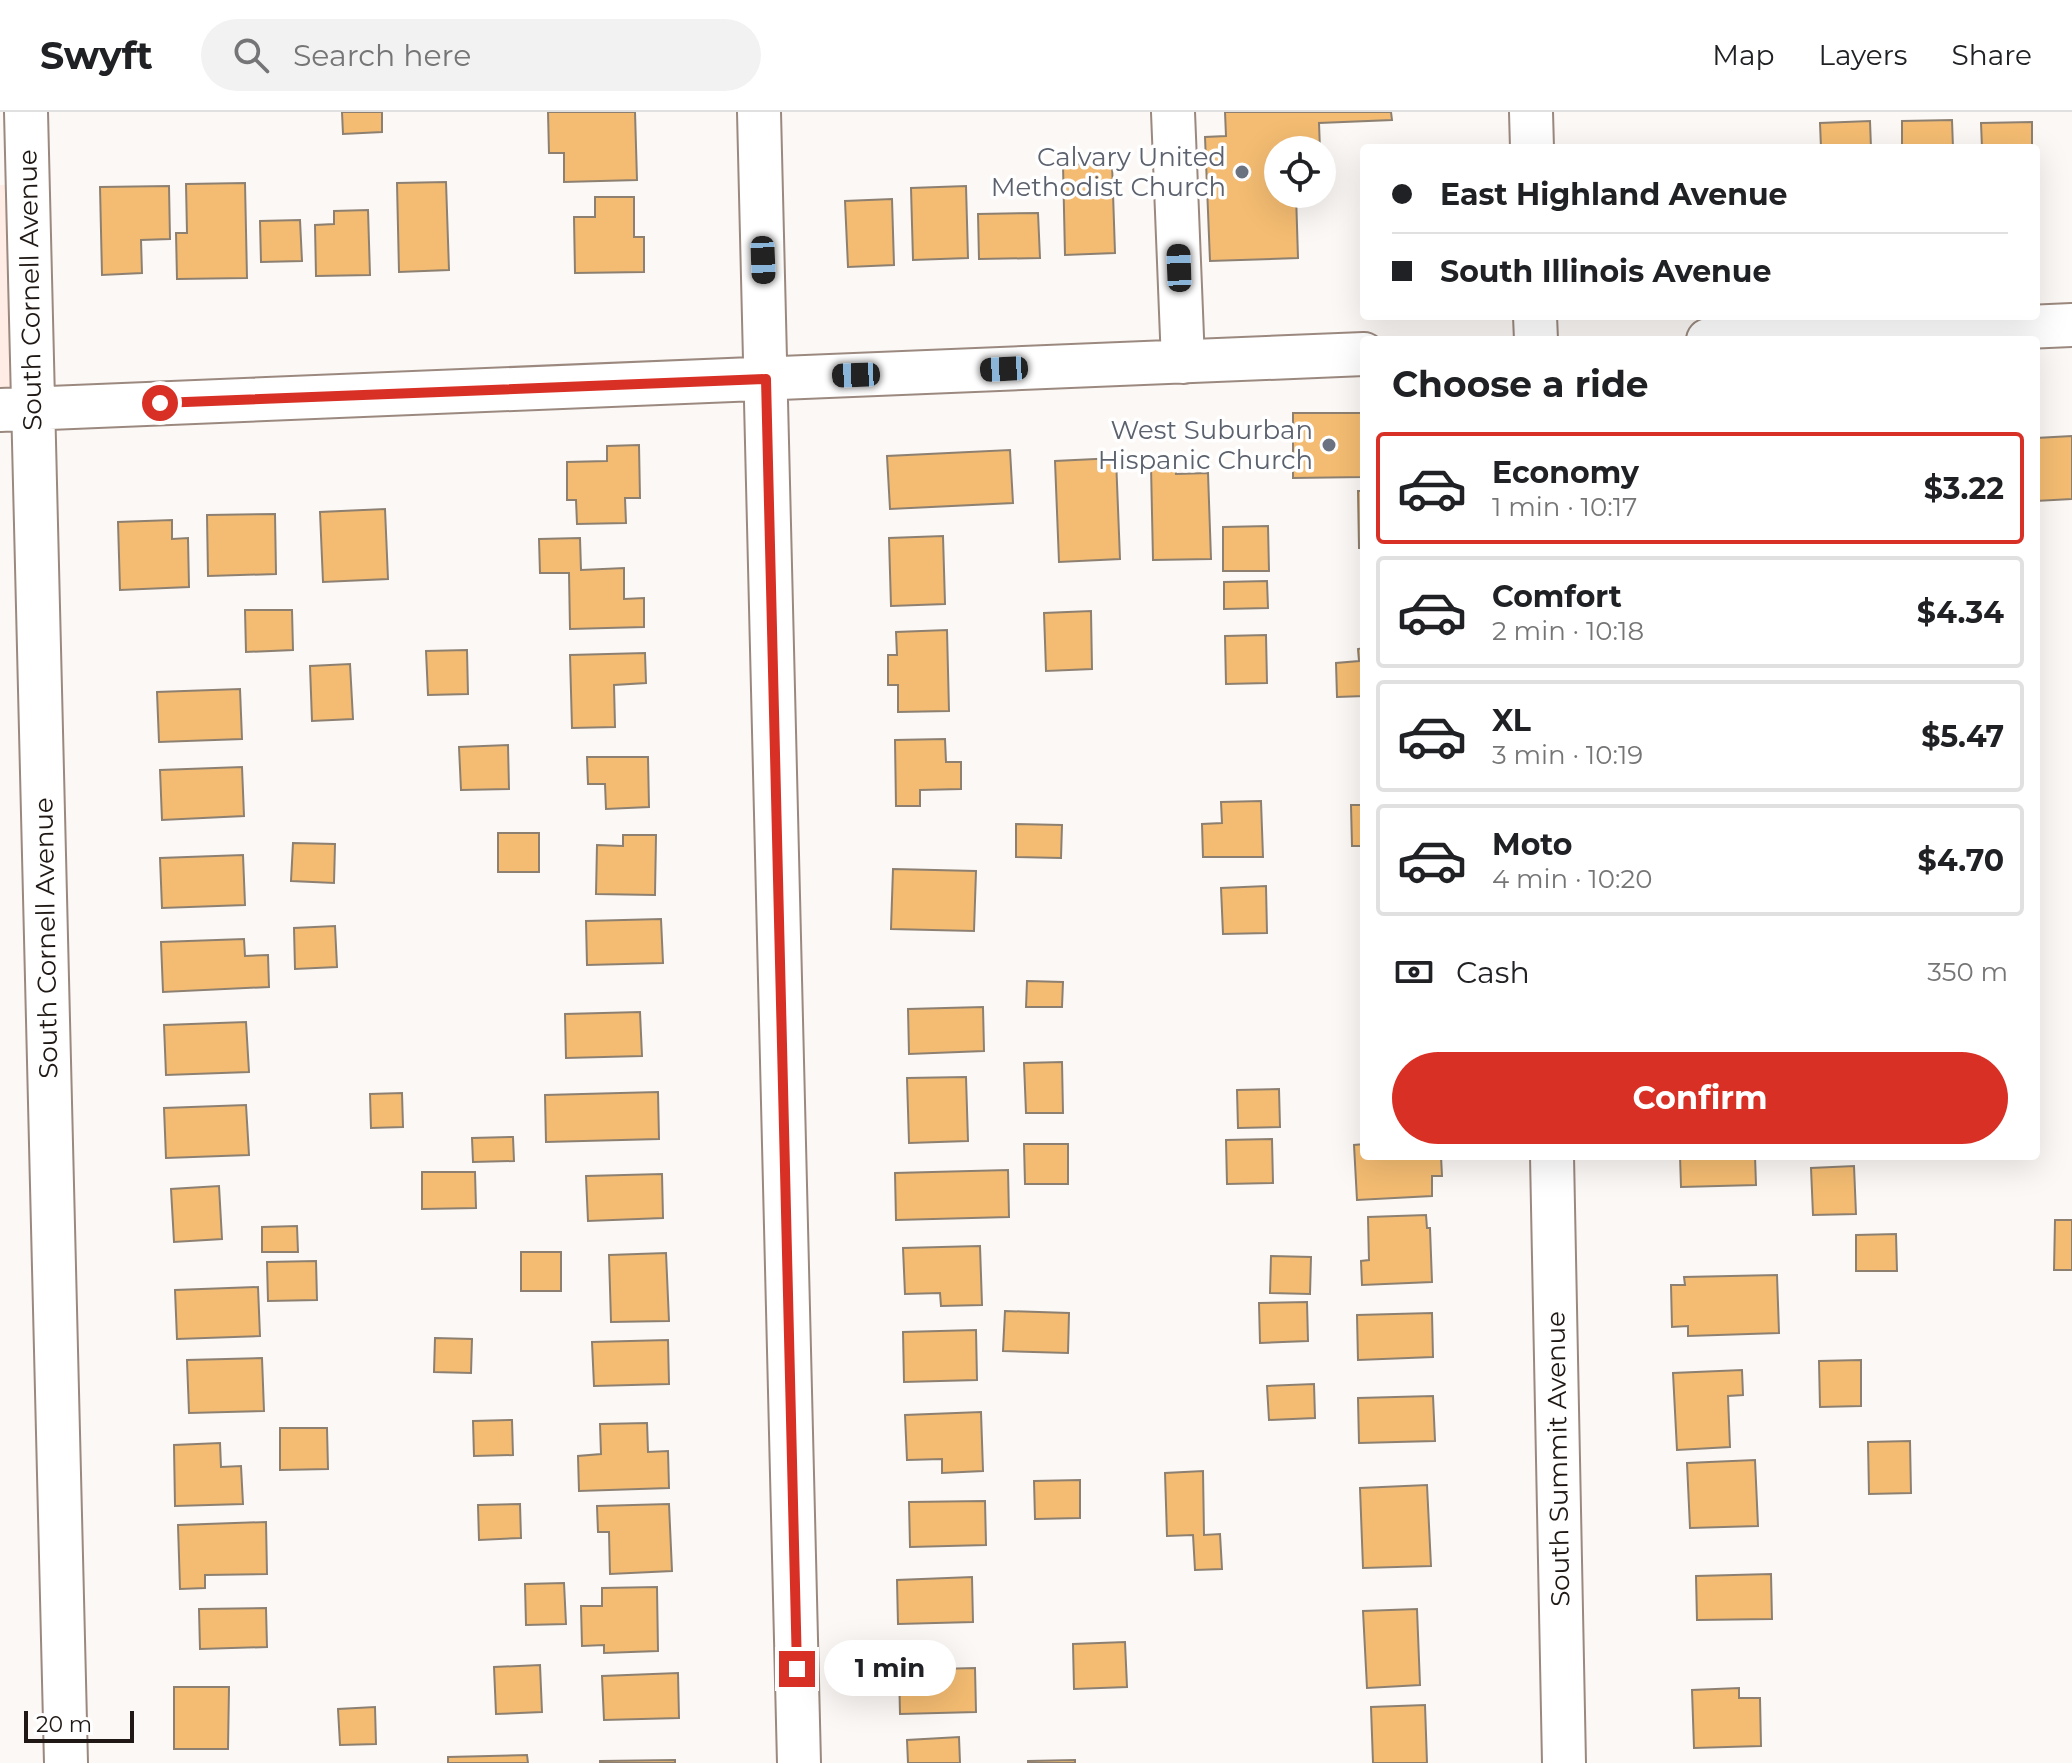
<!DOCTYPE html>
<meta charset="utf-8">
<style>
body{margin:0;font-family:Montserrat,sans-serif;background:#f2f2f2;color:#202124;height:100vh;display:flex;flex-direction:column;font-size:30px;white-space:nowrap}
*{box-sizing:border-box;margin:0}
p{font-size:26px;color:#757577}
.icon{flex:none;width:44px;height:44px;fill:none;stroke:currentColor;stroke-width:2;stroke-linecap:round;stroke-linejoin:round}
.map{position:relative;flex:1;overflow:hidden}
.side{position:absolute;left:1360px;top:224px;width:680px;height:824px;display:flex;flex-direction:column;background:#fff;border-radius:8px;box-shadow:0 8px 32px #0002}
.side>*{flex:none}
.guide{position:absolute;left:1360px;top:32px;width:680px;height:176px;border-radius:8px;box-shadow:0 8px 32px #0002;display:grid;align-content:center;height:176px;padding:0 32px;background:#fff}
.buttons{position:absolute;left:1264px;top:24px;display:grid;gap:16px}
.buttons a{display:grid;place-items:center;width:72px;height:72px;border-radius:50%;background:#fff;box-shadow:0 8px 32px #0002;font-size:40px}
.scale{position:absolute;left:24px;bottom:20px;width:110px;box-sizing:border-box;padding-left:8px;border:4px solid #1f1814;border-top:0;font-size:22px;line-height:28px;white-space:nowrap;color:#1f1814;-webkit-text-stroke:6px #fff;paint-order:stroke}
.end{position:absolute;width:36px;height:36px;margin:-18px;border:10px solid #d93025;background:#fff;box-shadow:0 0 0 4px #fff}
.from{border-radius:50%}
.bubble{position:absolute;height:56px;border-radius:28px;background:#fff;box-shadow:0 8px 32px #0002;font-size:26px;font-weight:700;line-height:56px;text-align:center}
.car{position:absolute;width:24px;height:48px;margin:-24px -12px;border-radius:10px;box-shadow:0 0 6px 2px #0007;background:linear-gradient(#222 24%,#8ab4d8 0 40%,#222 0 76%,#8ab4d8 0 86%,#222 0)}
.guide b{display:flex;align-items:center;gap:28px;height:76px;font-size:30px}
.guide b+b{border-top:2px solid #e0e0e0}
.guide i{width:20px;height:20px;background:#202124}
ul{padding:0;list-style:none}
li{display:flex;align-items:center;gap:24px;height:112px;margin:0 16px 12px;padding:0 16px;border:4px solid #e0e0e0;border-radius:8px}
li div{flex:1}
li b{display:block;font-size:30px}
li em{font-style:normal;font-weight:700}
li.active{border-color:#d93025}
li>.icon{width:72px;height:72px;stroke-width:1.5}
h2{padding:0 32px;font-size:36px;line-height:96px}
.pay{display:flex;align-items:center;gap:20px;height:88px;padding:0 32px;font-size:30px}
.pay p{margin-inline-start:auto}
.action{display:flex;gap:16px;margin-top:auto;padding:16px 32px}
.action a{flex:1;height:92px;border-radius:48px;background:#d93025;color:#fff;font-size:32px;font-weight:700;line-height:92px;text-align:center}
header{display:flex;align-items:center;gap:48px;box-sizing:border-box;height:112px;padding:0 40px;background:#fff;border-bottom:2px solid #e0e0e0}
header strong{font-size:38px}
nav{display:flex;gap:44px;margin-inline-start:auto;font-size:28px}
.search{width:560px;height:72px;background:#f2f2f2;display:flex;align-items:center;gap:20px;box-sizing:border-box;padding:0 28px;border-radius:44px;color:#757577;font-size:30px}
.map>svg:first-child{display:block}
.built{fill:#ffede5}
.building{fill:#f4bc72;stroke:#8d8071;stroke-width:2}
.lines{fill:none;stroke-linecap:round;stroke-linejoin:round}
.minor-casing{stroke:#9b897f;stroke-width:46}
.minor{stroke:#fff;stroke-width:42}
.route{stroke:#d93025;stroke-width:10}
.worship-dot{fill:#6b7280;stroke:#fff;stroke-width:3}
.labels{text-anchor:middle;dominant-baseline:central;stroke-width:7;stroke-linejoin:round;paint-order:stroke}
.worship-label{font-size:26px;fill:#5b616d;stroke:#fff;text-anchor:end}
.street-label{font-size:26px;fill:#1f1814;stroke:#fff}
</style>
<header>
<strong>Swyft</strong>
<div class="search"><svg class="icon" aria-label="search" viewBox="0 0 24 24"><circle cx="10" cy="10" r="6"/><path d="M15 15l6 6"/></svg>Search here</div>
<nav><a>Map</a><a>Layers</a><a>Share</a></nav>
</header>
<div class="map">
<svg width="2072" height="1651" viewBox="0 0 2072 1651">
<rect width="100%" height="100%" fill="#fcf8f6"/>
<path class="built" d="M46,71L51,315L0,317V73Z"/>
<path class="building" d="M342,0H382V20L343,22Z
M548,0H635L637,68L564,70V41H549Z
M1225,0H1391L1392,8L1319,11L1320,38H1278V82H1296L1298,146L1210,149L1205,25L1226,24Z
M1952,8L1953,36H1902V9Z
M1870,9L1871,36H1821L1820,11Z
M2032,10V36H1982L1981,11Z
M1112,51L1115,141L1065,143L1063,53Z
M446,70L449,158L399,160L397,71Z
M245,71L247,166L177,167L176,121H187L186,72Z
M169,74L170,127L141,128L142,161L102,163L100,75Z
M966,74L968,146L913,148L911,76Z
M595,85H634V125H644V160L575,161L574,105H595Z
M892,87L894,153L848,155L845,89Z
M368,98L370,163L316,164L315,113L334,112V99Z
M1038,101L1040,146L979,147L978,102Z
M300,108L302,149L261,150L260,109Z
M1293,301H1364V365L1293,366Z
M2072,324V387L2036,389V326Z
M639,333L640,386H625L626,411L577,412L576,388H567V350L607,349V334Z
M1010,338L1013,391L890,397L887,344Z
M1116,346L1120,447L1059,450L1055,349Z
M1151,354H1175L1176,362L1208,361L1211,447L1153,448Z
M1358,379H1364V436H1359Z
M385,397L388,467L323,470L320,400Z
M275,402L276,462L208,464L207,403Z
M172,408V427L188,426L189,475L120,478L118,410Z
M1268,414L1269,459H1223V415Z
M943,424L945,492L891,494L889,426Z
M580,426L581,458L624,456V487L644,486V515L570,517L569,461H540L539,427Z
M1267,469L1268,496L1224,497V470Z
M245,498H292L293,538L246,540Z
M1091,499L1092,557L1046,559L1044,501Z
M947,518L949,599L898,600V573H888V543H897L896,520Z
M1266,523L1267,571L1226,572L1225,524Z
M1364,536V584L1337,585L1336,551L1359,549L1358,537Z
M467,538L468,582L428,583L426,539Z
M645,541L646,571L614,573L615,615L572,616L570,543Z
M350,552L353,607L312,609L310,554Z
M240,577L242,627L159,630L157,580Z
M945,627L946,650H961V677L920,678V694H896L895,628Z
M508,633L509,677L461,678L459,635Z
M587,645H648L649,695L606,697L605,672H588Z
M242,655L244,704L162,708L160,658Z
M1261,689L1263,745H1203L1202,712L1222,711L1221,690Z
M1351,693H1364V734H1352Z
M1016,712L1062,713L1061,746L1016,745Z
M498,721H539V760H498Z
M623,723H656L655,783L596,782L597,733L623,734Z
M293,731L335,732L334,771L291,769Z
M243,743L245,793L162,796L160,746Z
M893,757L976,759L974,819L891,817Z
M1266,774L1267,821L1223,822L1221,776Z
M1361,804H1364V836H1361Z
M661,807L663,851L587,853L586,809Z
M335,814L337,855L295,857L294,816Z
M244,827L245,844L268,843L269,875L163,880L161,830Z
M1027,869L1063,870L1062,895H1026Z
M983,895L984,939L909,942L908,897Z
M640,900L642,944L566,946L565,902Z
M246,910L249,960L166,963L164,913Z
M1062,950L1063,1001H1026L1024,951Z
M966,965L968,1029L909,1031L907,966Z
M1279,977L1280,1015L1238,1016L1237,978Z
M658,980L659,1027L546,1030L545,983Z
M402,981L403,1015L371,1016L370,982Z
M246,993L249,1043L166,1046L164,996Z
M513,1025L514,1049L473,1050L472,1026Z
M1272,1027L1273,1071L1227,1072L1226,1028Z
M1024,1032H1068V1072H1025Z
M1364,1032V1044H1441L1442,1064H1432V1084L1357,1088L1354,1033Z
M1680,1044H1755L1756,1073L1681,1075Z
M1854,1054L1856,1102L1813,1103L1811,1056Z
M1008,1058L1009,1105L896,1108L895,1061Z
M422,1060H475L476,1096L422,1097Z
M662,1062L663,1106L588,1109L586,1064Z
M219,1074L222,1127L174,1130L171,1077Z
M1426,1103L1427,1116H1430L1432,1170L1362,1173L1361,1149L1369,1148L1368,1105Z
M2055,1108H2072V1158H2054Z
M297,1114L298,1140H262V1115Z
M1896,1122L1897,1159H1856V1123Z
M980,1134L982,1193L941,1194L940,1181L905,1182L903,1136Z
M521,1140H561V1179H521Z
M666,1141L669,1209L611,1210L609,1143Z
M1271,1144L1311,1145L1310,1182L1270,1181Z
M316,1149L317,1188L268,1189L267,1150Z
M1777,1163L1779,1221L1688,1224V1214L1672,1215L1671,1173H1685L1684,1165Z
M258,1175L260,1224L177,1227L175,1178Z
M1307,1190L1308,1229L1260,1231L1259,1191Z
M1005,1199L1069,1201L1068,1241L1003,1239Z
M1432,1201L1433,1245L1358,1248L1357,1203Z
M976,1218L977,1268L904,1270L903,1220Z
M435,1226L472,1227L471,1261L434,1260Z
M668,1228L669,1272L594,1274L592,1230Z
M262,1246L264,1299L189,1301L187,1248Z
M1861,1248V1294L1820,1295L1819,1249Z
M1742,1258L1743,1283L1728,1284L1730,1335L1677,1338L1673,1261Z
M1314,1272L1315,1306L1269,1308L1267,1274Z
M1433,1284L1435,1329L1359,1331L1358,1286Z
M981,1300L983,1359L942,1361V1347L907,1348L905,1303Z
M512,1308L513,1343L474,1344L473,1309Z
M647,1311L648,1340L668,1339L669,1376L579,1379L578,1344L601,1342L600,1312Z
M280,1316H327L328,1357L280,1358Z
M1910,1329L1911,1381L1869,1382L1868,1330Z
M220,1331L221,1355L241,1354L243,1392L175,1394L174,1333Z
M1755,1348L1758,1414L1690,1416L1687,1351Z
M1203,1359L1204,1423L1220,1422L1222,1457L1195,1458L1193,1423L1167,1424L1165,1361Z
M1080,1368V1406L1035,1407L1034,1369Z
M1427,1373L1431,1454L1363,1456L1360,1376Z
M985,1389L986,1433L910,1435L909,1390Z
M520,1392L521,1426L479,1428L478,1393Z
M669,1392L672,1459L610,1462L609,1420H598L597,1394Z
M266,1410L267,1462L205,1463V1476L180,1477L178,1413Z
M1771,1462L1772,1507L1697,1508L1696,1464Z
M972,1465L973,1510L898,1512L897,1468Z
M564,1471L566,1512L526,1513L525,1472Z
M657,1475L658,1539L604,1541V1533L582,1534L581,1494H602V1476Z
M266,1496L267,1535L200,1537L199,1497Z
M1417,1497L1420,1573L1367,1576L1363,1499Z
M1125,1530L1127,1575L1074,1577L1073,1532Z
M540,1553L542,1600L496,1602L494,1555Z
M975,1556L976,1600L900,1602L899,1558Z
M678,1561L679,1606L604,1608L602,1564Z
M174,1575H229L228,1637H174Z
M1739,1576V1586H1760L1761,1634L1694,1636L1692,1578Z
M1425,1593L1427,1651H1373L1371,1595Z
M375,1595L376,1632L340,1633L338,1597Z
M959,1625L960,1651H908L907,1628Z
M527,1643L528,1651H448V1645Z
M675,1648V1651H600V1649Z
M1075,1648V1651H1028V1649Z"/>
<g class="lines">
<g class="minor-casing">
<path id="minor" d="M26,0L66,1651
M759,0L799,1651
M1173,0L1183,250
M1531,0L1532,36
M1535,204L1536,228
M1708,228L2072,213
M0,298L1364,242
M1552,1044L1564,1651"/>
</g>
<use href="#minor" class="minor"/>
</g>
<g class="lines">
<path class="route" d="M160,291L766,267L797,1557"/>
</g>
<g class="worship-dot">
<circle cx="1242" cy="60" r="8"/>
<circle cx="1329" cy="333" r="8"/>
</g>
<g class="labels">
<g class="worship-label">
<text x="1226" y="45">Calvary United<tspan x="1226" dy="30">Methodist Church</tspan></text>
<text x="1313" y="318">West Suburban<tspan x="1313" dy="30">Hispanic Church</tspan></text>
</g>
<g class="street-label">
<text transform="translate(30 178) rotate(-91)">South Cornell Avenue</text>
<text transform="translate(46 826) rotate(-91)">South Cornell Avenue</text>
<text transform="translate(1558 1347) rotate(-91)">South Summit Avenue</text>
</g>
</g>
</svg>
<div class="buttons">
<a><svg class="icon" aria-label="locate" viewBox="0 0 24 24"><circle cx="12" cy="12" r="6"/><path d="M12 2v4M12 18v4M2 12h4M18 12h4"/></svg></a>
</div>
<div class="scale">20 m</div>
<i class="end from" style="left:160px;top:291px"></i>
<i class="end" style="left:797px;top:1557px"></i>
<div class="bubble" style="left:824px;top:1528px;width:132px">1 min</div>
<i class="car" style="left:763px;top:148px;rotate:178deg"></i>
<i class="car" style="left:1179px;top:156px;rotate:358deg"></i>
<i class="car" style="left:1004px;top:257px;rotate:267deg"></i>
<i class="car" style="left:856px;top:263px;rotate:268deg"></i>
<div class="guide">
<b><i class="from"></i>East Highland Avenue</b>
<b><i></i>South Illinois Avenue</b>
</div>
<section class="side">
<h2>Choose a ride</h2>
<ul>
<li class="active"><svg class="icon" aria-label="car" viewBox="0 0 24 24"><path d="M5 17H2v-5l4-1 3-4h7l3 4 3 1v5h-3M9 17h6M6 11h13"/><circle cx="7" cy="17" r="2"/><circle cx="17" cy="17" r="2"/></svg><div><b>Economy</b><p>1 min · 10:17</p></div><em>$3.22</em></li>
<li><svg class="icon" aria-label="car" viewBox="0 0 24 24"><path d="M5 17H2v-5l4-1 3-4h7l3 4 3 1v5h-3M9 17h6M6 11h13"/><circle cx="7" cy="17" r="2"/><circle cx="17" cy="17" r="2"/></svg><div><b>Comfort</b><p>2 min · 10:18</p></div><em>$4.34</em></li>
<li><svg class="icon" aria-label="car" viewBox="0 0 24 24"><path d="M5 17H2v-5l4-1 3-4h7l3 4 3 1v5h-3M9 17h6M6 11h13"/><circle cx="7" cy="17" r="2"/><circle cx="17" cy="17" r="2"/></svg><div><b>XL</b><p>3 min · 10:19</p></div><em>$5.47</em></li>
<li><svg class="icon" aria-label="car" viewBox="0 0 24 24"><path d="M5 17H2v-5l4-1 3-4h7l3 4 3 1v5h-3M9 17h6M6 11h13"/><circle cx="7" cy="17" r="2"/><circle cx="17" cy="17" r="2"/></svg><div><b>Moto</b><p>4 min · 10:20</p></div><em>$4.70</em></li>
</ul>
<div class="pay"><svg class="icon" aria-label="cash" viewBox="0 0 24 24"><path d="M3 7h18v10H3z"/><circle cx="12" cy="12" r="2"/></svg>Cash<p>350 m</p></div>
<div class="action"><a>Confirm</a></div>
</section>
</div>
